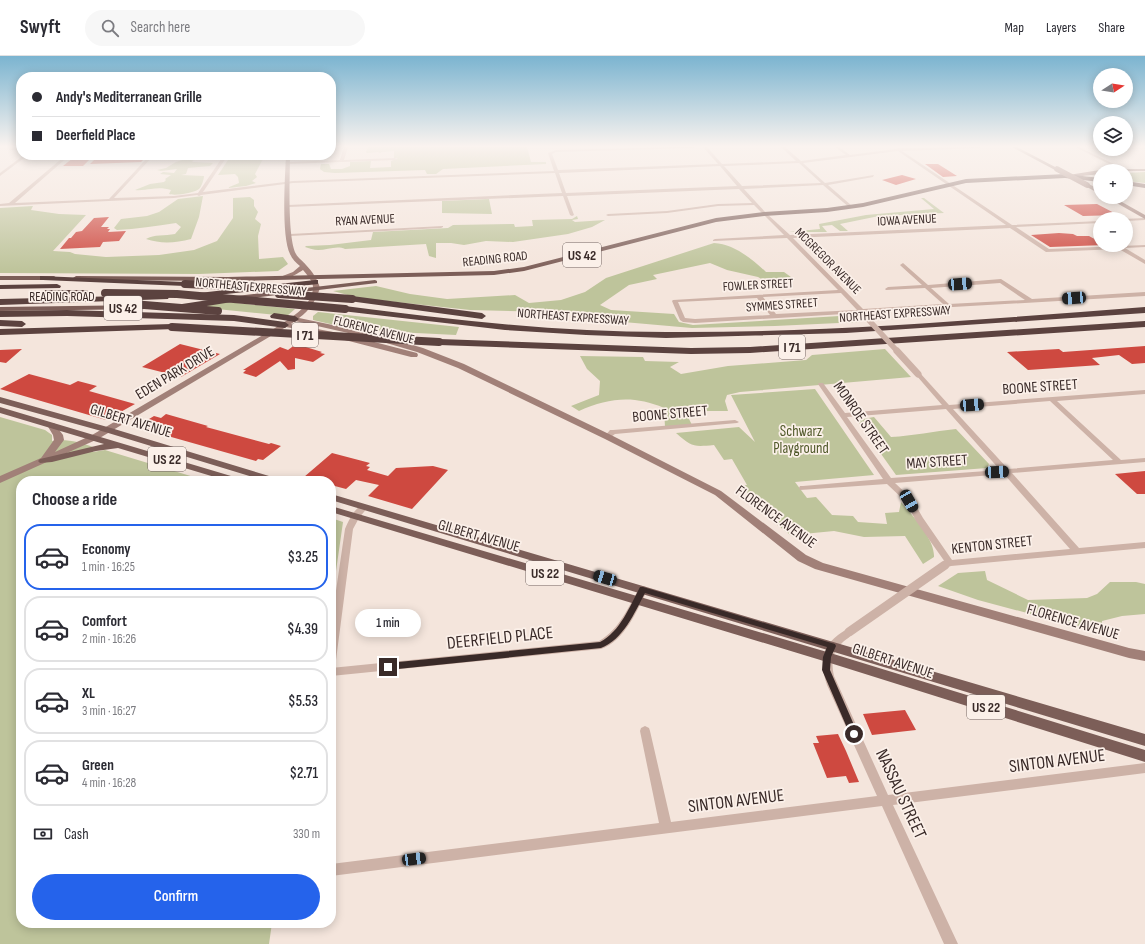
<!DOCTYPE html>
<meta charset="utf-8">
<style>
body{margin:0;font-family:"Sofia Sans Condensed",sans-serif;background:#f7f7f7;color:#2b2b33;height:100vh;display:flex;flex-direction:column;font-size:15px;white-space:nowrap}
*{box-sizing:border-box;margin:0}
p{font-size:13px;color:#7c7c81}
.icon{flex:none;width:22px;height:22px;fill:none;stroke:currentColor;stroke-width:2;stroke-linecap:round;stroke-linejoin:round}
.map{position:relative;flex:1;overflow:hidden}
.details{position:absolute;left:16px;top:420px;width:320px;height:452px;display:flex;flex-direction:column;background:#fff;border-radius:16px;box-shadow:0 2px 10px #0003}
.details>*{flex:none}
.banner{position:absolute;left:16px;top:16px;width:320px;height:88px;border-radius:16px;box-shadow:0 2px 10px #0003;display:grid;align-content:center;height:88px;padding:0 16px;background:#fff}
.needle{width:26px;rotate:78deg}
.fabs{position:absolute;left:1093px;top:12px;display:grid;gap:8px}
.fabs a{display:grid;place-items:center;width:40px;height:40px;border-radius:50%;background:#fff;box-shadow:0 2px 10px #0003;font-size:20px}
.end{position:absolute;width:18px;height:18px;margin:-9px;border:5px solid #392a28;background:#fff;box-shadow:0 0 0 2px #fff}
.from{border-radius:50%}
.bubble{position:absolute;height:28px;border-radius:14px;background:#fff;box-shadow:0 2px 10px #0003;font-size:13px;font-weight:600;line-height:28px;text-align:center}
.car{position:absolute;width:12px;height:24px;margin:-12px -6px;border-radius:5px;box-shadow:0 0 3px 1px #0007;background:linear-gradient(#222 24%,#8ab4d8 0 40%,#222 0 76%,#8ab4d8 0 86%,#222 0)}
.banner b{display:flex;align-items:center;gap:14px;height:38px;font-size:15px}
.banner b+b{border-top:1px solid #e1e1e2}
.banner i{width:10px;height:10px;background:#2b2b33}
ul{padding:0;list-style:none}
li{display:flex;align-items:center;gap:12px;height:66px;margin:0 8px 6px;padding:0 8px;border:2px solid #e1e1e2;border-radius:16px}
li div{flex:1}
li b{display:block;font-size:15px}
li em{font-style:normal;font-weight:600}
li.selected{border-color:#2563eb}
li>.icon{width:36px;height:36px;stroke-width:1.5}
h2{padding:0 16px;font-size:18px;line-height:48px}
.pay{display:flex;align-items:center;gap:10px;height:44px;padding:0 16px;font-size:15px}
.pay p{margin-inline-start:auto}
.cta{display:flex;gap:8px;margin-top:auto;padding:8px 16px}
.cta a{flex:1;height:46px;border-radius:24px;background:#2563eb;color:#fff;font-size:16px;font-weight:600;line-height:46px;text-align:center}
header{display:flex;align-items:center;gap:24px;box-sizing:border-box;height:56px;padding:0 20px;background:#fff;border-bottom:1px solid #e1e1e2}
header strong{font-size:19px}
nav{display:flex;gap:22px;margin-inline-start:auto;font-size:14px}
.search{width:280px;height:36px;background:#f7f7f7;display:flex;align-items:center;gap:10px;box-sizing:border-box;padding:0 14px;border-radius:22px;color:#7c7c81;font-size:15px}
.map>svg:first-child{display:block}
.green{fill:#bec49b}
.building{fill:#ce4940}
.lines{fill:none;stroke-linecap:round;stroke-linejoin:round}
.street{fill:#cdb2a7;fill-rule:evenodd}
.secondary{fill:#a18078;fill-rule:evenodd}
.primary{fill:#7c5e58;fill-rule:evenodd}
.highway{fill:#5b423f;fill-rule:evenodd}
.street-bridge-far2{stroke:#cdb2a7;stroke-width:5.5}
.street-bridge-far1{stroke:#cdb2a7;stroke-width:7}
.street-bridge{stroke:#cdb2a7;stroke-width:9}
.secondary-bridge{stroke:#a18078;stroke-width:5.5}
.highway-bridge{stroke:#5b423f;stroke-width:8}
.route{fill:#392a28}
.labels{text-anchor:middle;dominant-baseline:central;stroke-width:3.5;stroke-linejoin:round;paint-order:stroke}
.far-street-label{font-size:13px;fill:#392a28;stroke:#fbf0e9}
.shield{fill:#fbf0e9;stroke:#736562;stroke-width:1}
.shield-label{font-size:14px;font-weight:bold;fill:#392a28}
.street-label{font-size:15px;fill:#392a28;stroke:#fbf0e9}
.park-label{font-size:15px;fill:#50592a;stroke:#fbf0e9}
.near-street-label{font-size:18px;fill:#392a28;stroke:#fbf0e9}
</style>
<header>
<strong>Swyft</strong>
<div class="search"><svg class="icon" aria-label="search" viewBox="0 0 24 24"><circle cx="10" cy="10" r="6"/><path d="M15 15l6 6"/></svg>Search here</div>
<nav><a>Map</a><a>Layers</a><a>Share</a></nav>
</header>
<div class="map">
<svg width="1145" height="888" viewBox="0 0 1145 888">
<rect width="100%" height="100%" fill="#f4e5dc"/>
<path class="green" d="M368,91H527L531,106H546V108L443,113L436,118H427L425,114L335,117L324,116L320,113L321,108H329L331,113H342L350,110V106L371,105L370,112L391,111V105L398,102H394V95L382,96L380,97L378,96L367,97L366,96Z
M178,99H191L192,101H200L192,105L193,106L213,107L210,110L188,112L186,118L181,119L204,120C204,123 202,129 200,132C196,137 175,140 169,138L171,134C165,132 157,132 151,133C146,133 141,135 135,134L150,128L164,126L166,124L165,123L171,119L160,118L163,116L174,117L177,113L161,115L157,114L166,112L176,106L188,102Z
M244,99H265L255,118L257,121L252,125L256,127L246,130L227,132L239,127L238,121L235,118L218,119L230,101Z
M1145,116V127L1126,125V117Z
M203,140L199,161L191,183C175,187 161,188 146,183C154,178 165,180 175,178L181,171L176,167C156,170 136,173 117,174L114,172L121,163L147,160L159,156L178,143Z
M250,141L254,144V150L258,156L255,163L261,168L258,180L259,203L283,201L288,208L278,215L199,218L0,217V152L33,150L31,154L59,158L86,159L53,195L70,196L75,198L106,201L159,199L194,194L217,185L233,162V142Z
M921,142H924L944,157L879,160L840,168L848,175H840L832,169L822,170L827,176H789L820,173L819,168L866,159L934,153Z
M489,143L492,158L442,157V145Z
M577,160L578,163L572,164L575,166L605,164L592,171L568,178L513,186L486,185L464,189L451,187H436V202L429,200L426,188L345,193C337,189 327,194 318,194C314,194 309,192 305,191L306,190L330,189L371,184L373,176L448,172L453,169L514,168L515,171L533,170L532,164L572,163Z
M714,187C734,188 752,203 766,216H784L795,224L768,227L758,221L727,214L710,207L653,219L657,223L629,229L600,249L611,254L674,258L679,266L693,269L856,259L860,266L775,270L692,272L589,263L596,257L470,254L359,242L333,235L376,230L410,238L447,243L515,239L529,247L561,244L585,236L606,222Z
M227,246L295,253L287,260L197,251Z
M318,256L459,271L456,279L356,274L313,264V260Z
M885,293L911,321L740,336L727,339L725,345L728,355H705L686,357L692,369L665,371L664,352C633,339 609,342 579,355L571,350L599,339L600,325L587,313L580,300L643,301L645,305L679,306L670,311L681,318L728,310L806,304L812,299Z
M815,333L874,419L795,426L807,442L816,441L832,459L853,460L858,466L887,468L885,457L899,456L901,446C912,459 935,483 934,501L923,508L905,480L864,481L834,475L803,478L793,481L772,465L775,454L754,444L741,430L747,429L732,403L724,404L714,389C693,391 692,391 676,377L739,371L755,386L731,339Z
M0,361L45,374L52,379V385C67,383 79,386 93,391V396L105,394L207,425H21V867H272L269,888H0Z
M874,361L891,381C913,380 934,375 956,373L989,408L987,412L896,419L857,364Z
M331,462L343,466L331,550Z
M985,515L987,524L1028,544L1087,542L1097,538L1110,526H1136L1145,528V558L1122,560L1102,565V577L978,544L938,530L958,517Z"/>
<path class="building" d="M99,99H144V103L141,106L90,108Z
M92,101L83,110H63L73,102Z
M925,108H938L957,120L943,121Z
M902,119L916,123L896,129L882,124Z
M1097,148L1118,159L1083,160L1064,149Z
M109,161L101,171H109L107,173H110L108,176L126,175L119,185L103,186L100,191L60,193L69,182H71L76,176L82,175L94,162Z
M1059,177L1073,178L1077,180H1089L1100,186V189H1105L1050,191L1031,179Z
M180,288L220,298L181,321L142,311Z
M296,288L322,296L320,297L325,298L313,306L295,302V313L288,314L280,305L256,321L243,317L246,314H243L280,291L288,294Z
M1145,290V307L1132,308L1119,299L1092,302L1100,309L1028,314L1007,296L1059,293L1063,296Z
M22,293L6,307L0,306V294Z
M29,318L70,329L78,325L97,330L89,335L135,348L106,364L0,333Z
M166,358L208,370L206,371L269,388L271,387L281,390L263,404L258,403L256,405L136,371L154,360L161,362Z
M332,397L370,407L366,410L370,411L367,414L388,420L396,412L433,410L448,414L412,453L368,440L379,429L356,424L346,433L331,429V425H317L304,421Z
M1145,415V438H1137L1115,418Z
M905,654L916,674L872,679L863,658Z
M838,678L846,695L859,726L849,727L846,720L827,722L813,687H819L816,680Z"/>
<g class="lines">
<path class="street" d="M344,91H348L344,104L395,102L397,103L395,104L287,108L285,107L287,106L340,104Z
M457,91H476L465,94Z
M670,91H696L694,92L556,96L552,98L558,114L718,108L703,91H707L722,108L796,105L781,91H785L801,105L846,99L835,91H839L850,99L895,93L897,92L982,91L980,92L902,95L1012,169L1100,165V167L1016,171L1049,193L1145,189V191L1125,192L1145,204V208L1119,193L1046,196L1010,172L793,182L863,253L943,248L925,232L886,234L885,233L888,231L922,229L901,210L900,209L903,207L928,229L1001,223L1032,243L1145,236V240L866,256L863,259L860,257L695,267L683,266L680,264L672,245L673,244L838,234L787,182L713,185V184L715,183L784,179L754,149L718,150L667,157L608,160L606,159L608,158L667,155L718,148L752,147L739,133L567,140L574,159L572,160L570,159L563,140L288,151L286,150L288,149L562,137L555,117L293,127L201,139L199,140L197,139L174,142L0,150V148L9,147L66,99H70L15,147L109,143L150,99H154L114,142L174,140L198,137L224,99H228L203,136L293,125L554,115L548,97L556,94ZM898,95L1006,169L790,179L766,157L744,133L823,129L850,152H852V150L828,129L873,121L874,119L825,127L803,107ZM799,107L821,127L742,130L724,110ZM720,110L737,130L566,137L559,117ZM1000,227L1025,244L949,248L931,232ZM841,237L857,254L776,258L763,241ZM757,242L770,259L695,263L685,262L678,246Z
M1075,91H1079L1128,115L1126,116V115H1123Z
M10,92H21V94H9Z
M24,99H28L0,120V117Z
M1145,162V164L1126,165V163H1124Z
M443,170V171L441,172L290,180L288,179L290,178Z
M918,316L920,317L949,349L1145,334V338L1057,345L1121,404L1145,402V406L1012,417L1079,492L1145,486V492L951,510L945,512L942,511L941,509L945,506L916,465L906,446L887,428L800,434L799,432L800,430H803L883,423L818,328L819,327H823L845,357L942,349L916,319V317ZM1050,345L1113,404L1008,413L953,353ZM946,353L1000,414L891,422L847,361ZM1004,418L1070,493L952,504L923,462L912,443L895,427Z
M735,364L739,366L737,367L615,378L608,383L604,381L610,374H613Z
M364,448L368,451L359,462L353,473L336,604L335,607L331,608V569L345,473C349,464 354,452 364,448Z
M643,530L646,531L648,533C637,554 625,585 601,593L331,620V612L599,585C620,573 628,551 640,531Z
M849,572L852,573L854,576C851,581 846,583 842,587C832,596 831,607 834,620L888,739L1145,707V717L893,749L958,888H944L882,750L331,820V808L659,767L640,675L641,672L645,670L649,672L650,675L671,766L877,740L827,629C820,609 820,593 838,579C842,576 845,574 849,572Z"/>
<path class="secondary" d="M1012,91H1017L1059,113L1055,114Z
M286,99H290C290,120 287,181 296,198C298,202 303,205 306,209C312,215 318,224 320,232C316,244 310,254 299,262L371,277L423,292L464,308L611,379L721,435L806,499L823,507L1129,592L1145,595V605L1129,602L815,513L798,505L715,439L605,383L458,312L417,296L366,281L295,265L291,268L333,276L337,278L333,280L286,271L98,383L0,427V420L41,402L54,384L53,379L47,369L48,367H54L63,379L64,384L55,396L92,379L275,272C289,263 311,251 313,233C314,226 307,219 303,214C297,218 286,225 280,221L293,216L300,210C296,207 292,203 290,198C281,180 285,121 286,99Z
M1118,113H1145V115H1115Z
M1100,114L1102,115H1100V118L1065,122L1062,120Z
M1087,127L1100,134V138L1085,130L1084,129Z
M1106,141H1113L1145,159V163Z
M345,280H351L417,297L418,299L417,301H411L345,284Z"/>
<path class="primary" d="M1065,118L1100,122V126L1065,122L966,127L863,151L827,156L764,160L716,166L524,215L494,219L228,225L76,224L73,222L76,220L228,221L494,215L524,211L716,162L764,156L827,152L863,147L966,123Z
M1126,125L1145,128V132L1126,129Z
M0,220H54L57,222L54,224H0Z
M375,224L377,225V227L236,244L233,242L236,240Z
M145,249L149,251L148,253L0,255V251Z
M0,341L111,372L279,423L281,425H266L105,376L0,347Z
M0,351L241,423L243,425H228L118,392L96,395L52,406L40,407L38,405L40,403L104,388L0,357Z
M331,438L1145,678V690L331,444Z
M331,450L827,596L1145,694V706L827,606L331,456Z"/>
<path class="highway" d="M40,220L185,226L189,228L185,230L43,224H40Z
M315,224H318V228L199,241L195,239L199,237Z
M57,228L61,230L60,232L0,233V229Z
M45,234H86L90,236L86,238H45L44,236Z
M165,239H168L169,241L168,243L0,249V243Z
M235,240L238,241L239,243L238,245L182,254L178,251L182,248Z
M352,240L482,257L486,260L482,263L349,245L348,243L349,241Z
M345,250C452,264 559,276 666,276C826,277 986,263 1145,251V257L846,277L666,282L586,279L505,274L342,255L341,253L342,251Z
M67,254L234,259L285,266L289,269L285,272L234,265L67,260L0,261V255Z
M274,257L295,260L299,263L295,266L271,262L270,260Z
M0,264L22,265L26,268L22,271L0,270Z
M1145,265V271L750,297L691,298L439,289L434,286L439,283L691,292L750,291Z
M172,268L175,269L176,271L175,273L0,279V273Z"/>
<path class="street-bridge-far2" d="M866,261L898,296"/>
<path class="street-bridge-far1" d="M897,295L918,318"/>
<path class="street-bridge" d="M849,576L945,509"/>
<path class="secondary-bridge" d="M1057,113L1087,129"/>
<path class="highway-bridge" d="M185,228L233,230L287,236
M105,237L177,238L345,253
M279,238L352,243
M120,247L218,255
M172,271L439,286"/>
</g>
<linearGradient id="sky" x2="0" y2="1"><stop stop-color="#7bb4d0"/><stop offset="0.42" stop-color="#faf3ef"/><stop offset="1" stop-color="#faf3ef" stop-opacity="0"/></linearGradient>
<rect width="1145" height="215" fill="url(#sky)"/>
<path class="route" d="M640,531H643L835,588L836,590L831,601L830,614L858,678L857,681H851L822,614L823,601L827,591L645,537C635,556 623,584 601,592L388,614L384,611L388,607L600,586C620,576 630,550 640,531Z"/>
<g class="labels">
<g class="far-street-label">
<text transform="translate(365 164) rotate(-3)">RYAN AVENUE</text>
<text transform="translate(907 164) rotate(-3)">IOWA AVENUE</text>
<text transform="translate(495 203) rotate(-6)">READING ROAD</text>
<text transform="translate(828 205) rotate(45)">MCGREGOR AVENUE</text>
<text transform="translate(758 229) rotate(-3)">FOWLER STREET</text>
<text transform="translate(251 231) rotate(5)">NORTHEAST EXPRESSWAY</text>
<text x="62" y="241">READING ROAD</text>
<text transform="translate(782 249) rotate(-4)">SYMMES STREET</text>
<text transform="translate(895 258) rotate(-4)">NORTHEAST EXPRESSWAY</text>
<text transform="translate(573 261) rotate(4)">NORTHEAST EXPRESSWAY</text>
<text transform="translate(374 274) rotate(14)">FLORENCE AVENUE</text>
</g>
<g class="shield">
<rect x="563" y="187" width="38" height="24" rx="3"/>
<rect x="104" y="240" width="38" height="24" rx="3"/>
<rect x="292" y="267" width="26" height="24" rx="3"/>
<rect x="779" y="279" width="26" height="24" rx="3"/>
<rect x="148" y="391" width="38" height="24" rx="3"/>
<rect x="526" y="505" width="38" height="24" rx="3"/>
<rect x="967" y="639" width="38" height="24" rx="3"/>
</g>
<g class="shield-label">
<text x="582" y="199">US 42</text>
<text x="123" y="252">US 42</text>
<text x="305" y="279">I 71</text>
<text x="792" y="291">I 71</text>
<text x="167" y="403">US 22</text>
<text x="545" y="517">US 22</text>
<text x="986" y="651">US 22</text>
</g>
<g class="street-label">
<text transform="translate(175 317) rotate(-31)">EDEN PARK DRIVE</text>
<text transform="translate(1040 331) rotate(-4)">BOONE STREET</text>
<text transform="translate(670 358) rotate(-5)">BOONE STREET</text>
<text transform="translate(861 362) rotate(55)">MONROE STREET</text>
<text transform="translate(131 365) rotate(17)">GILBERT AVENUE</text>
<text transform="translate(937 406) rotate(-4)">MAY STREET</text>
<text transform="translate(776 461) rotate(36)">FLORENCE AVENUE</text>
<text transform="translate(479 480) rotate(16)">GILBERT AVENUE</text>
<text transform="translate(992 489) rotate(-6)">KENTON STREET</text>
<text transform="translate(1073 566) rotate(16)">FLORENCE AVENUE</text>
<text transform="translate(893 605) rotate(18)">GILBERT AVENUE</text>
</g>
<g class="park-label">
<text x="801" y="375">Schwarz<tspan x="801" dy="17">Playground</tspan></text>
</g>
<g class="near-street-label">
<text transform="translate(500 582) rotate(-6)">DEERFIELD PLACE</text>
<text transform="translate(1057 705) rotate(-7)">SINTON AVENUE</text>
<text transform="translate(901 738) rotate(65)">NASSAU STREET</text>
<text transform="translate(736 745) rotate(-7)">SINTON AVENUE</text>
</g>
</g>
</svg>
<div class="fabs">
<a><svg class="needle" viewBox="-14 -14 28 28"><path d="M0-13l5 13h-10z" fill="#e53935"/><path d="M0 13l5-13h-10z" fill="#7c7c81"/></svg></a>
<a><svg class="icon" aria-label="layers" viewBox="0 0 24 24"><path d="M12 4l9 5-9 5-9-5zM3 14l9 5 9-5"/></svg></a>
<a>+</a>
<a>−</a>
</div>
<i class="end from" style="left:854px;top:678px"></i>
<i class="end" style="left:388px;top:611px"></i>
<div class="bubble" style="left:355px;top:553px;width:66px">1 min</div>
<i class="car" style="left:960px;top:228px;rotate:86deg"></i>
<i class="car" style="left:1074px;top:242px;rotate:266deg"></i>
<i class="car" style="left:972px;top:349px;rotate:86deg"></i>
<i class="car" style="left:997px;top:416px;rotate:87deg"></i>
<i class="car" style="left:909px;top:445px;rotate:150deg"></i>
<i class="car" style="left:605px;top:522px;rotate:286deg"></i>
<i class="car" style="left:414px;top:803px;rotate:83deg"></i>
<div class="banner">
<b><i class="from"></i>Andy's Mediterranean Grille</b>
<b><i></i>Deerfield Place</b>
</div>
<section class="details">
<h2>Choose a ride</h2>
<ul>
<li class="selected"><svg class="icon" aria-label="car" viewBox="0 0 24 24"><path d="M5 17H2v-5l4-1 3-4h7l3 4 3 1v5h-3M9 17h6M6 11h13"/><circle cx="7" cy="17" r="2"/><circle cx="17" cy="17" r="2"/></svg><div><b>Economy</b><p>1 min · 16:25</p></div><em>$3.25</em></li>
<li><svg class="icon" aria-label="car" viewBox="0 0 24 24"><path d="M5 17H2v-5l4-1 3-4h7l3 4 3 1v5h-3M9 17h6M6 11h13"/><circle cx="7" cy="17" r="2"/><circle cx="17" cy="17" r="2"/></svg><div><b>Comfort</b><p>2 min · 16:26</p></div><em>$4.39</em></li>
<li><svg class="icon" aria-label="car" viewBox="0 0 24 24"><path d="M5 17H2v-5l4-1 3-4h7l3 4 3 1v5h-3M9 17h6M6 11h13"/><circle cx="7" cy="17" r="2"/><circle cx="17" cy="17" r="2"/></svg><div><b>XL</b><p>3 min · 16:27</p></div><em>$5.53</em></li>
<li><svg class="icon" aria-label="car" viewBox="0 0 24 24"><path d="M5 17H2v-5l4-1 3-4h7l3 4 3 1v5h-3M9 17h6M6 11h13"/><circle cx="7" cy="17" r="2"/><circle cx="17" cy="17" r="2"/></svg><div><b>Green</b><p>4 min · 16:28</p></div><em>$2.71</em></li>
</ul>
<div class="pay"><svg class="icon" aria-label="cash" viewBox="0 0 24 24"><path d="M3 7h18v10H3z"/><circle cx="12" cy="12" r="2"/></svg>Cash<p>330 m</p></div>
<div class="cta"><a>Confirm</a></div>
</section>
</div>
